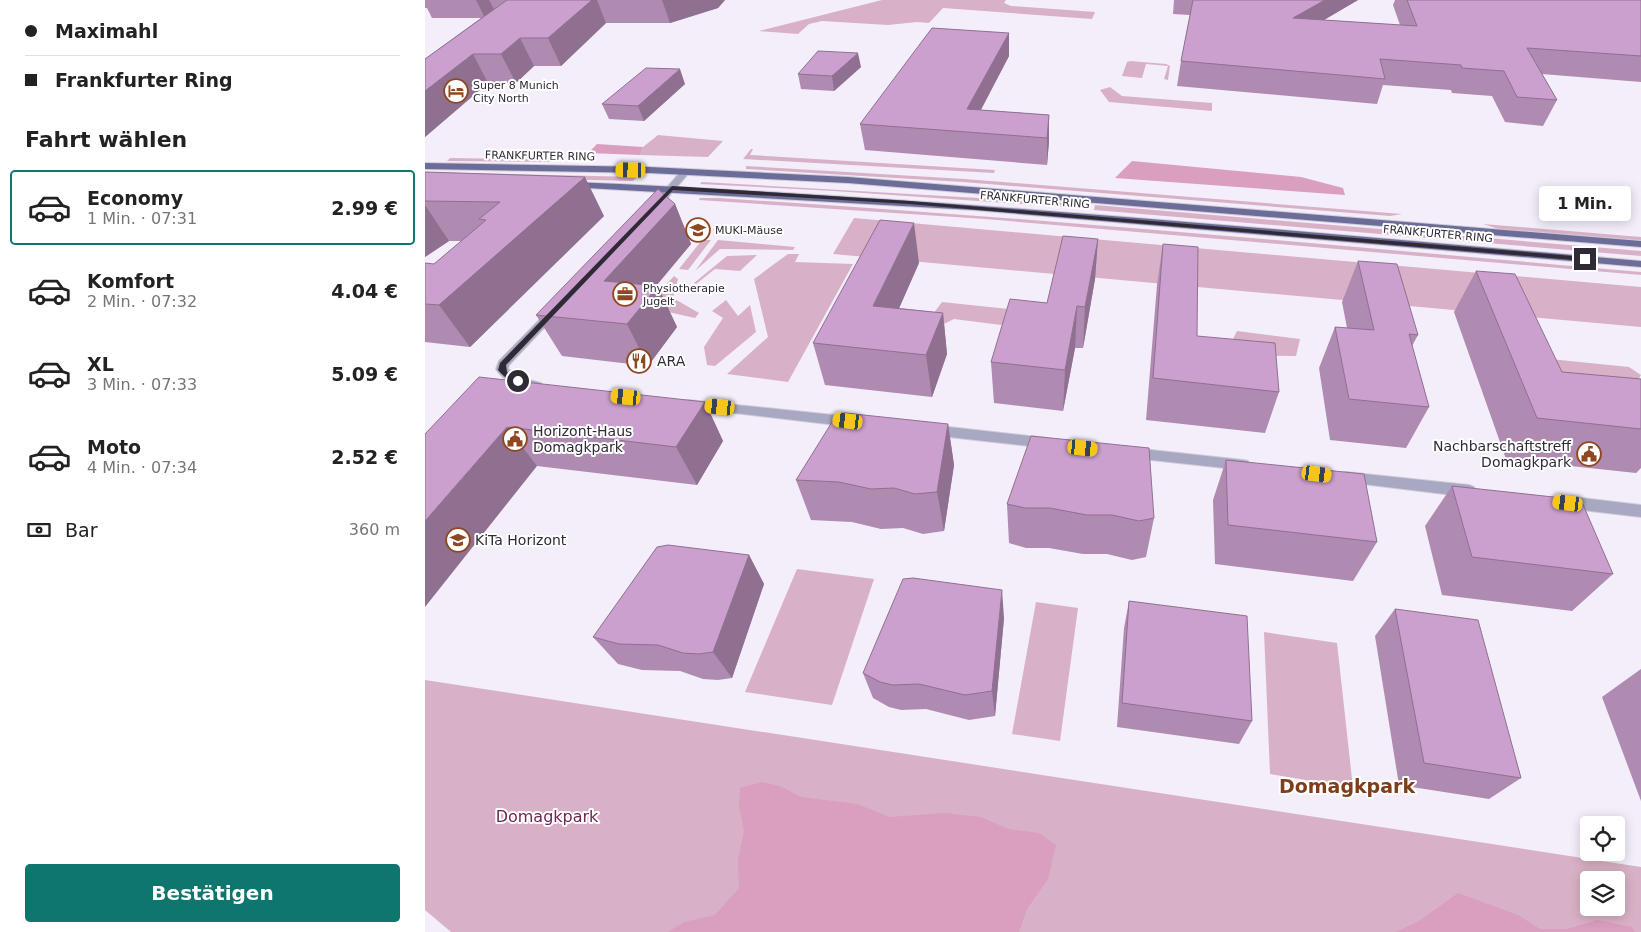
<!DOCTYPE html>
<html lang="de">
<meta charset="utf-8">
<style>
body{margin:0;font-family:"DejaVu Sans",sans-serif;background:#f6f6f6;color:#222;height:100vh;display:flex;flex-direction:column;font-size:19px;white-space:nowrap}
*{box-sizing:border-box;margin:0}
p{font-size:16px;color:#767676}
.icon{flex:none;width:28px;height:28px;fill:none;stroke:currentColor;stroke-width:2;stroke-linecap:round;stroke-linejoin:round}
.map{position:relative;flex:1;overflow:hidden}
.sheet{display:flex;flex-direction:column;background:#fff;width:425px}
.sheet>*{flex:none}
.hud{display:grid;align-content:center;height:110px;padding:0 25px;background:#fff}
.buttons{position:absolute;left:1155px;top:816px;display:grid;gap:10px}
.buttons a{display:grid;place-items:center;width:45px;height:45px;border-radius:5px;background:#fff;box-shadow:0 2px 12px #0003;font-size:25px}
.end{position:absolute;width:22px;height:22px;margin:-11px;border:6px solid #2f2a36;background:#fff;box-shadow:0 0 0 2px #fff}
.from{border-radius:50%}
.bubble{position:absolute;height:35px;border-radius:5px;background:#fff;box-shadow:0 2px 12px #0003;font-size:16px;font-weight:600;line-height:35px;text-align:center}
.car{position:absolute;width:15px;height:30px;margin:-15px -8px;border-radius:6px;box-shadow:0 0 4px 1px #0007;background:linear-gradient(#f5c518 24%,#345 0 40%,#f5c518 0 76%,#345 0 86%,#f5c518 0)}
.hud b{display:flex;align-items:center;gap:18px;height:48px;font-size:19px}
.hud b+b{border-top:1px solid #e0e0e0}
.hud i{width:12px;height:12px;background:#222}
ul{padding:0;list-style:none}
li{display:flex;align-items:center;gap:15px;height:75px;margin:0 10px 8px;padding:0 15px;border:2px solid transparent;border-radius:5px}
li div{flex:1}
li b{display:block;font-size:19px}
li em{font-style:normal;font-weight:600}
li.selected{border-color:#0f766e}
li>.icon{width:45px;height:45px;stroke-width:1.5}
h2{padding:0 25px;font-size:22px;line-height:60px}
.pay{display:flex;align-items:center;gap:12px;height:55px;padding:0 25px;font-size:19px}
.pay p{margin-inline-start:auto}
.action{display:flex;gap:10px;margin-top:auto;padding:10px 25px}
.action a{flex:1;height:58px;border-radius:5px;background:#0f766e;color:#fff;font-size:20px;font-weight:600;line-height:58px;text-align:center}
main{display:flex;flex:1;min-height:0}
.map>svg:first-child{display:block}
.green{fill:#d9b1c6;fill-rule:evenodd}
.forest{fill:#da9ebf}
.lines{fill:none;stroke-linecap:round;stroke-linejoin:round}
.minor-casing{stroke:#d0cbd7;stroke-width:2}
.primary-casing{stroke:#d0cbd7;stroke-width:2}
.minor{fill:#a8a8c2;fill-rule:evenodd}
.primary{fill:#6c6c99;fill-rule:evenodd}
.wall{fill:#af8ab1}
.shaded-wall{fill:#8f7090}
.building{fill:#cca0ce;stroke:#8f7090}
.route{fill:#2f2a36}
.labels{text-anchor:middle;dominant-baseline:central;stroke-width:4;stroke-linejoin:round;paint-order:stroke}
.far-poi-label{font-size:11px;fill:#2f2a36;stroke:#fff;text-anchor:start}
.far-street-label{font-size:11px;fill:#2f2a36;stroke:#fff}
.poi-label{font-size:14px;fill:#2f2a36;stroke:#fff;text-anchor:start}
.near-park-label{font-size:16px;fill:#6c2752;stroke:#fff}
.near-quarter-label{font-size:19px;font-weight:bold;fill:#7e3e1b;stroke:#fff}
</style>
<main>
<section class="sheet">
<div class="hud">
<b><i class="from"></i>Maximahl</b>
<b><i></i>Frankfurter Ring</b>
</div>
<h2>Fahrt wählen</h2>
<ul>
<li class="selected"><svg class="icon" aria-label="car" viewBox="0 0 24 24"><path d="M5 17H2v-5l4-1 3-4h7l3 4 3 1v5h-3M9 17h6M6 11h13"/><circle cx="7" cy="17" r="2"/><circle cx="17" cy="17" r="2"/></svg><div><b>Economy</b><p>1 Min. · 07:31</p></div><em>2.99 €</em></li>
<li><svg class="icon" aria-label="car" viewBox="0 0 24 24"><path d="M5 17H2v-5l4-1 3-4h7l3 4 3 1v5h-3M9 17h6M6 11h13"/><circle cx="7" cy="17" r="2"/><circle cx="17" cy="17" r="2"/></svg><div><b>Komfort</b><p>2 Min. · 07:32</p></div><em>4.04 €</em></li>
<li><svg class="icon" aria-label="car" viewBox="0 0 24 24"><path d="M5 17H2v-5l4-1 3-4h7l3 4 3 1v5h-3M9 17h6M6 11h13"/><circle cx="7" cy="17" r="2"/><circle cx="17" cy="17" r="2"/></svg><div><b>XL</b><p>3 Min. · 07:33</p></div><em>5.09 €</em></li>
<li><svg class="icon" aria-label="car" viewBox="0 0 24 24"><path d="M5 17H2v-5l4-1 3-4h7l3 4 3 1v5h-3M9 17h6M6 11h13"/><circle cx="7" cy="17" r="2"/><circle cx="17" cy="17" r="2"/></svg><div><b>Moto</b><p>4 Min. · 07:34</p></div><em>2.52 €</em></li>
</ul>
<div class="pay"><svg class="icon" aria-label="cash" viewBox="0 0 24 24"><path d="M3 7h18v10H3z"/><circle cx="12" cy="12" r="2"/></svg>Bar<p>360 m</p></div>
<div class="action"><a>Bestätigen</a></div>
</section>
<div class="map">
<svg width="1216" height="932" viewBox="0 0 1216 932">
<rect width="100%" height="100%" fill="#f3eefa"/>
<path class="green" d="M457,0H581L579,3L586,6L670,12L667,19L518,8L504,23L492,22L463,25L397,21L384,24L373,34L334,31Z
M705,61L741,64L745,66L743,80L739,79L743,66L721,64L717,78L697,76L702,62Z
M685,87L697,96L787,103V111L684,102L675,90Z
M233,135L298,141L283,157L215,155L218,147Z
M326,149H328L325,155L570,170L569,173L318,159Z
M25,158L134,160L123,162L22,161Z
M321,166L540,179L977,214L965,216L538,182L321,169Z
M0,172L212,177L208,181L0,176Z
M277,182L641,203V207L409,191L275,184Z
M275,198H293C601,217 909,245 1216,272V275L560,219L274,200Z
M670,205L1216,251V256L669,210Z
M429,218L1216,287V327L408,254Z
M1058,224L1216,237V241L1077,230Z
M277,240H286L263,270L254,269Z
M293,240L370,247L368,250L295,249L270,271Z
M363,254H374L370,262L428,264L363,382L302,374L343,337L329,279Z
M332,255L315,271L290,269L271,284L269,283L302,256Z
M249,276L253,279L248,298L274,313L270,318L221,307Z
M301,300L313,316L325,305L331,332L290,366L282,365L279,347L298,318L287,311Z
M517,302L593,310L592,314L576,325L529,319L517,325L505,318Z
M812,331L875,339L871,356L800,355Z
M1125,359L1204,367L1216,375L1210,386L1145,388Z
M372,569L449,579L407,705L320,692Z
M611,602L653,608L635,741L587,734Z
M839,632L912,643L928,788L845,774Z
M0,680L1216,867V932H26L0,910ZM1164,880H1191V908H1164Z"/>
<path class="forest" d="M172,144L218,147L215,155L163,153Z
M707,161L876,177L918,188L920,195L690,178Z
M337,782L355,786L376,797L432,804L465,817L519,813L556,817L583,829L614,833L631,845L623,879L602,909L594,932H243L259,922L290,915L314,888L313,860L319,831L314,807L315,788Z
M1033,893L1093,915L1115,929H1142L1172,920L1207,927L1210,932H971L994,921Z"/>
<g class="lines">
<g class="minor-casing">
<path id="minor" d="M260,169L264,172L263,174L232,210H226V206L257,170Z
M128,309L132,310L134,312L132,314L84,365L83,369L97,378L116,383L118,386L116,389C101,393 79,382 71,369L74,361L124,310Z
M263,400L428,417L433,419L435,422L433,425L428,427L258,407L257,404L258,401Z
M506,425L622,438L627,440L629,443L627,446L622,448L506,435L501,433L499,430L501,427Z
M708,448L818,460L823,461L825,465L823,469L818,470L708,458L703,457L701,453L703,449Z
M921,472L1044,485L1049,487L1051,491L1049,495L1044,497L921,482L916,481L914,477L916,473Z
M1140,496L1216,505V517L1140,508L1135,506L1133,502L1135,498Z"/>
</g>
<g class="primary-casing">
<path id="primary" d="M0,163L224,167L423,177L1216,241V247L423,183L224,173L0,169Z
M147,182C504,197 860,230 1216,261V267L548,210L144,187V183Z"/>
</g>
<use href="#minor" class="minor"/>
<use href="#primary" class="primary"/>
</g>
<path class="wall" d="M0,0H300L293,8L245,23H181L136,66H109L91,83H63L0,137V59L56,18H7L2,8H0Z
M749,0H933L899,20L975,25L968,5L970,0H1216V82L1117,74L1132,100L1118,126L1080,122L1067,96L1027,93L1026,90L958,85L952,104L752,86L756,61L765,15L748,14Z
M584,33V56L556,110L624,115V141L622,165L440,150L435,124Z
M436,67L409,91L376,89L373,74Z
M260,84L219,121L184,119L177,104Z
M0,172L179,216L45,347L0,342V263L9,264L36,241H24L0,257Z
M250,204L266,244L231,286L252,327L223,366L137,356L111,315Z
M673,239L670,279L658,348H650L638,411L569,403L566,362L622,303Z
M738,244L772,336L854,392L840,433L721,420L732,285Z
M933,261L993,335L987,346L1004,407L981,448L905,440L894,368L910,327L922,328L917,302Z
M494,263L474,308L518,313L522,354L507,397L400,385L388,343Z
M1051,271L1137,372L1216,379V468L1211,473L1081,459L1029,312Z
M280,402L298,441L272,485L112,466L0,434Z
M523,424L529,465L519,531L498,534L478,528L456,529L427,522L386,520L371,480Z
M801,460L952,542L928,581L790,564L788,500Z
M1027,486L1188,574L1147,611L1017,595L1000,526Z
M582,504L729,518L721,557L707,560L682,554H658L624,548H601L584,543Z
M324,555L339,584L307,678L293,680L278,679L255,671L217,670L193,664L168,637Z
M704,601L827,721L814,744L692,727L699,628Z
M970,609L1096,778L1064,799L974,785L950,636Z
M579,618L570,716L544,720L501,709L476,710L464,707L448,698L438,673Z
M1216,669V801L1177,697Z"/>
<path class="shaded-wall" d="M51,0H64L70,11L60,18Z
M167,0H172L181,23L136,66L123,38Z
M237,0H300L293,8L245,23Z
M900,0H933L863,41L868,18Z
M584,33V56L544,132L542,109Z
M95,38L109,66L91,83L76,54Z
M433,53L436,67L409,91L407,76Z
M48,54L63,83L0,137V91Z
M255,69L260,84L219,121L213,106Z
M624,115V141L622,165V138Z
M160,177L179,216L45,347L14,305Z
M250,204L266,244L201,322L179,281Z
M0,205L24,241L0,257Z
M489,223L494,263L457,347L448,306Z
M673,239L670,279L658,348L660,307Z
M233,286L252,327L223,366L202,324Z
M652,306L650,348L638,411L640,370Z
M518,313L522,354L507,397L501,355Z
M280,402L298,441L272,485L251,447Z
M523,424L529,465L519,531L512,492Z
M82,427L112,466L0,607V521Z
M324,555L339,584L307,678L288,652Z
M577,590L579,618L570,716L567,691Z"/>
<path class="building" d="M82,0H167L123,38H95L76,54H48L0,91V59Z
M768,0H900L868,18L992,26L982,0H1216V56L1102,48L1132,100L1092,97L1079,71L1037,68L1036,65L955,59L960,79L756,61Z
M507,28L584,33L542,109L624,115L622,138L435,124Z
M393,51L433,53L407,76L373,74Z
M221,68L255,69L213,106L177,104Z
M0,172L160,177L14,305L0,304V263L9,264L61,220L54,219L75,202L0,201Z
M233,189L250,204L179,281L233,286L202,324L111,315Z
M455,220L489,223L448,306L518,313L501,355L388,343Z
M638,236L673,239L660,307L652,306L640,370L566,362L585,299L622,303Z
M738,244L773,247L772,336L850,343L854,392L728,378Z
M933,261L972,264L993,335L984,334L1004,407L924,399L910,327L949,330Z
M1051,271L1090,274L1137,372L1216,379V429L1112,418Z
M54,377L280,402L251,447L82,427L0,521V434Z
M420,413L523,424L512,492L490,494L469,488L446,489L414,482L371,480L412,414Z
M606,436L724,448L729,518L714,521L687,515H662L625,508H600L582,504Z
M801,460L939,474L952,542L803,525Z
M1027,486L1156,500L1188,574L1047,557Z
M243,545L324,555L288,652L274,654L258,653L233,645L194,644L168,637L232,547Z
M488,578L577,590L567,691L540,695L494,684L468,685L455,682L438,673L478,579Z
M704,601L822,616L827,721L697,703Z
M970,609L1053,620L1096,778L999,763Z"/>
<path class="route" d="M247,186L484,201L1160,257L1163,259L1160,261L484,204L248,190L81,365L82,372L95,380V383C87,384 78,376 73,370L75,363Z"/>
<defs>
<g id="hotel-ring" transform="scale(1.25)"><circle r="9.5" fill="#fff" stroke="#8d4721" stroke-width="1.5"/><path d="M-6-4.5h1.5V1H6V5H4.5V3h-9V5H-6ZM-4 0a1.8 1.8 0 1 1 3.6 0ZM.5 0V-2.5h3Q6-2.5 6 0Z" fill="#8d4721"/></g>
<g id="school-ring" transform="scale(1.25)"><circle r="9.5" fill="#fff" stroke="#8d4721" stroke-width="1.5"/><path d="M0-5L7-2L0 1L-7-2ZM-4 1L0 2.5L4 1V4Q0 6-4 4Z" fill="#8d4721"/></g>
<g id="office-ring" transform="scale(1.25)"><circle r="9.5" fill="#fff" stroke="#8d4721" stroke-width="1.5"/><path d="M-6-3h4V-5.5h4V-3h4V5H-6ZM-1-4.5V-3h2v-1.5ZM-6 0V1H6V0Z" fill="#8d4721"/></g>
<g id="restaurant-ring" transform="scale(1.25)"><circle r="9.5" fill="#fff" stroke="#8d4721" stroke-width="1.5"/><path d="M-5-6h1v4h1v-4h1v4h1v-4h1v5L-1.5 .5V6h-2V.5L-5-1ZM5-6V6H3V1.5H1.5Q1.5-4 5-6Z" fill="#8d4721"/></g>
<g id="civic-ring" transform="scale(1.25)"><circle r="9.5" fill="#fff" stroke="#8d4721" stroke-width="1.5"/><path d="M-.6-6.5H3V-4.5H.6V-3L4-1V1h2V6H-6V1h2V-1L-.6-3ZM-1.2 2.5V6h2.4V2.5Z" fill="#8d4721"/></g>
</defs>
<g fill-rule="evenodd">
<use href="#hotel-ring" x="31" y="91"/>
<use href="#school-ring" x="273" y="230"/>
<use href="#office-ring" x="200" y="294"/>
<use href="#restaurant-ring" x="214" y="361"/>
<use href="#civic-ring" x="90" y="439"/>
<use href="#civic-ring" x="1164" y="454"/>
<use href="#school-ring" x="33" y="540"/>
</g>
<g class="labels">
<g class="far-poi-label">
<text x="48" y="85">Super 8 Munich<tspan x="48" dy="13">City North</tspan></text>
<text x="290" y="230">MUKI-Mäuse</text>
<text x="218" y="288">Physiotherapie<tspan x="218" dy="13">Jugelt</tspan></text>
</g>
<g class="far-street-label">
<text transform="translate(115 156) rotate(1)">FRANKFURTER RING</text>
<text transform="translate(610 200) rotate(5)">FRANKFURTER RING</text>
<text transform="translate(1013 234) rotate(5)">FRANKFURTER RING</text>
</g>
<g class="poi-label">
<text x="232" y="361">ARA</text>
<text x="108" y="431">Horizont-Haus<tspan x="108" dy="16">Domagkpark</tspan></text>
<text x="1146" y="446" text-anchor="end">Nachbarschaftstreff<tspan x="1146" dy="16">Domagkpark</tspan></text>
<text x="50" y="540">KiTa Horizont</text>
</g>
<g class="near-park-label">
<text x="122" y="816">Domagkpark</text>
</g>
<g class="near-quarter-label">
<text x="922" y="786">Domagkpark</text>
</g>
</g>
</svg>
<div class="buttons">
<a><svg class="icon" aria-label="locate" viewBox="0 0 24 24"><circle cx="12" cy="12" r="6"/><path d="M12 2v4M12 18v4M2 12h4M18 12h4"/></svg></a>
<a><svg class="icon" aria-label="layers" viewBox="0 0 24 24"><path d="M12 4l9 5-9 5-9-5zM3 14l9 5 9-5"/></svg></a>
</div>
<i class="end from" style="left:93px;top:381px"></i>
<i class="end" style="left:1160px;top:259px"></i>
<div class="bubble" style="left:1114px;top:186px;width:92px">1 Min.</div>
<i class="car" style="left:206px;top:170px;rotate:271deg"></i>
<i class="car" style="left:201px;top:397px;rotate:276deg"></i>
<i class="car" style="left:295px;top:407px;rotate:276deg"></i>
<i class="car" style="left:423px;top:421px;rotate:277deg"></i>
<i class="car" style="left:658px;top:448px;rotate:96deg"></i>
<i class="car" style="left:892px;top:474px;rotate:97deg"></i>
<i class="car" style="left:1143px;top:503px;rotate:277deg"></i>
</div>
</main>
